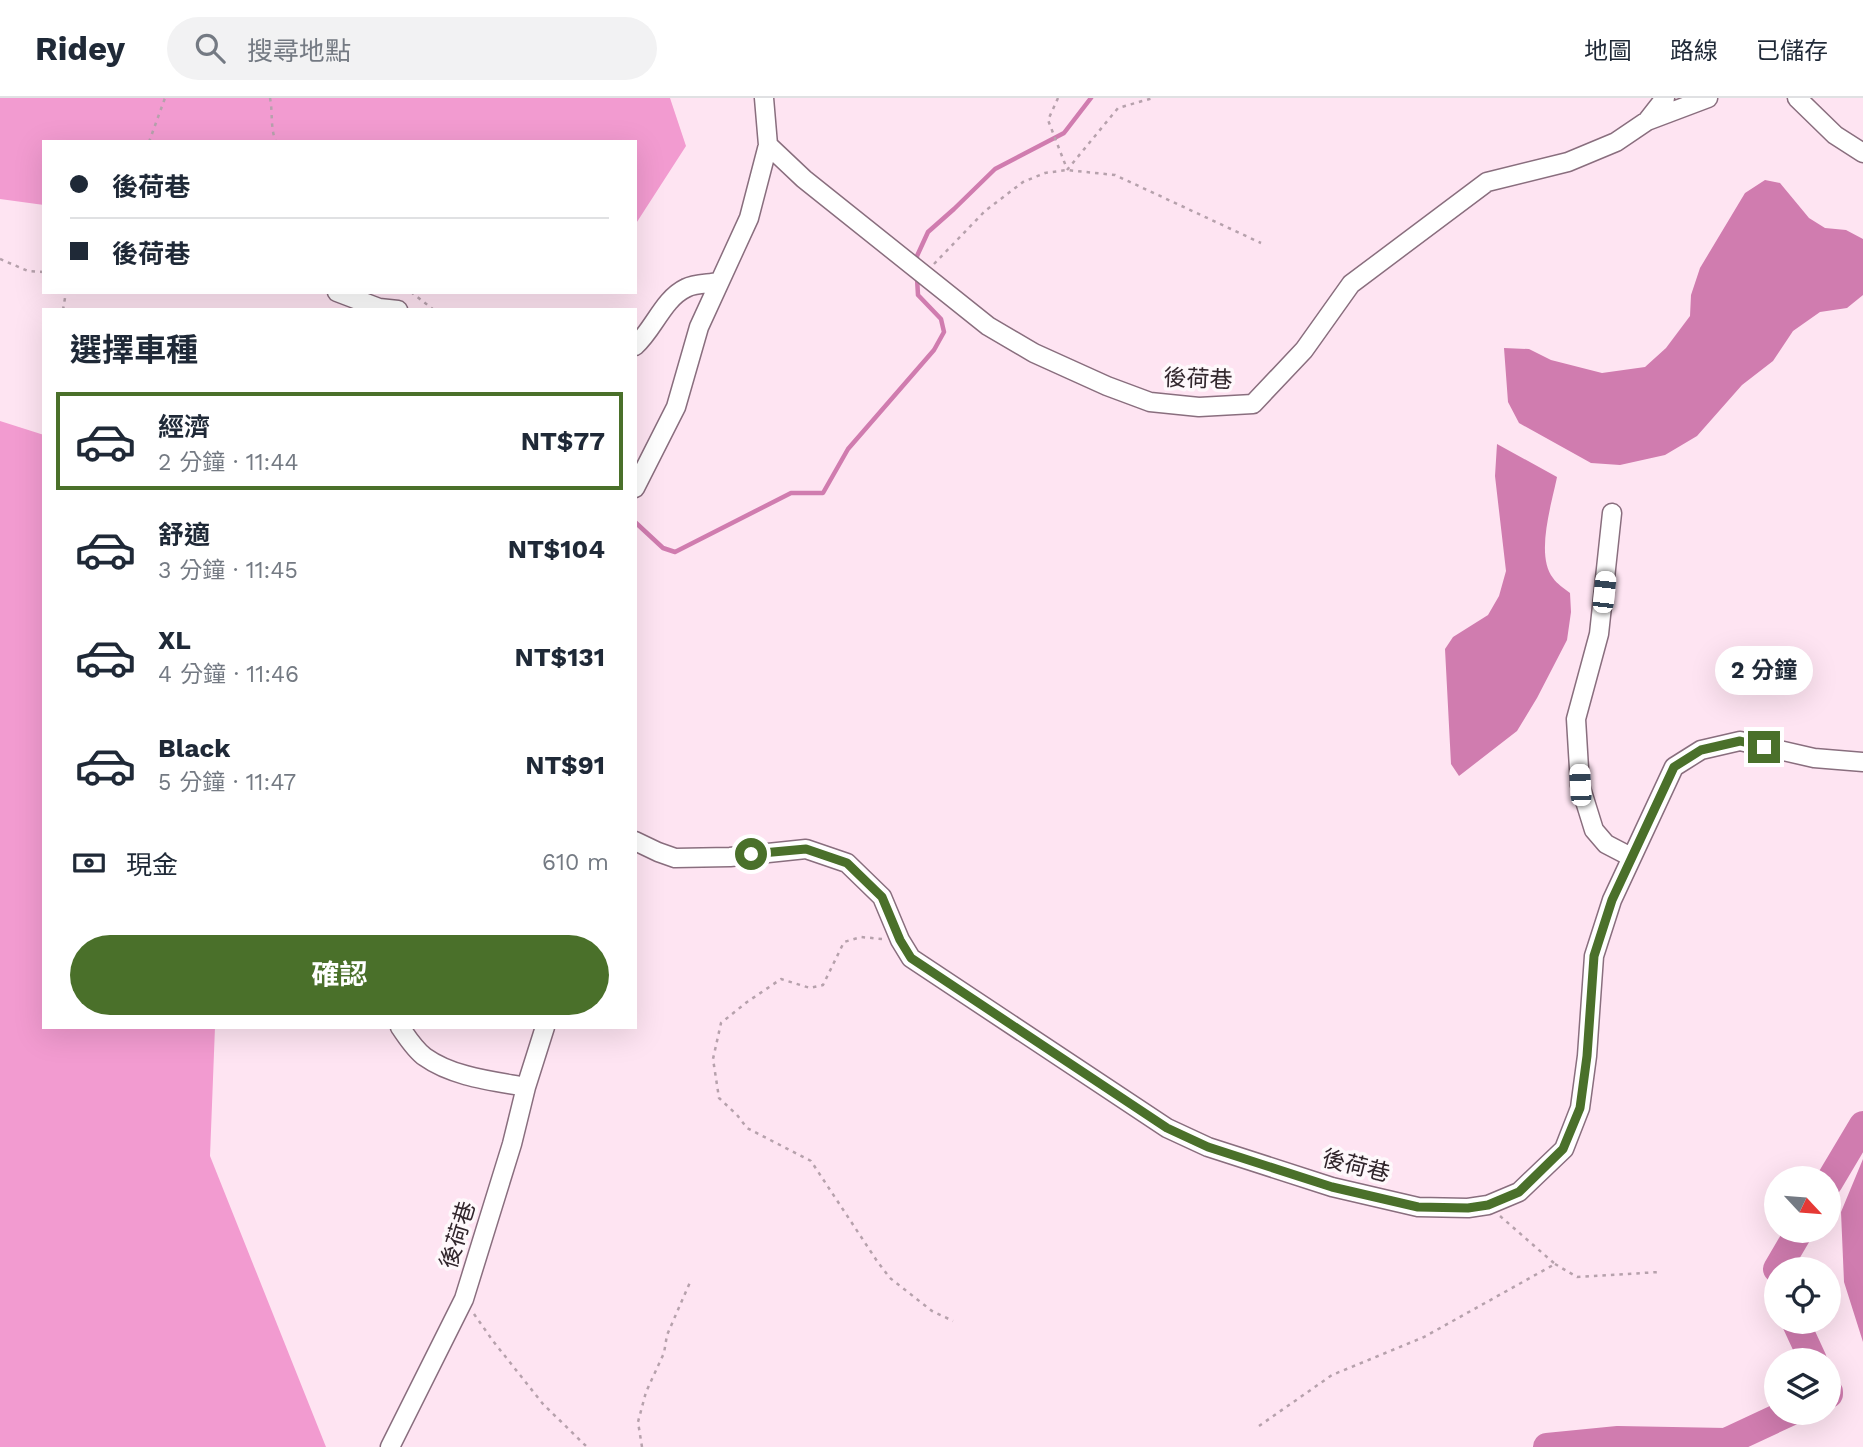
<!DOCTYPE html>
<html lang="zh-TW">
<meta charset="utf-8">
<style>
body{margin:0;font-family:"Work Sans","Noto Sans TC",sans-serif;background:#f2f2f3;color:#1f2937;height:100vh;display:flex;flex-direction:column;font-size:26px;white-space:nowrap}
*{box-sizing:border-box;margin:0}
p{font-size:23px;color:#747a83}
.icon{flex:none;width:38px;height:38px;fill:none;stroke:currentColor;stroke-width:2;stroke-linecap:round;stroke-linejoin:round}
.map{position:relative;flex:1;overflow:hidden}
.side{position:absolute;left:42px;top:210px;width:595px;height:721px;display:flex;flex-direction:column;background:#fff;border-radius:0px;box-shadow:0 7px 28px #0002}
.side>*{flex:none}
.hud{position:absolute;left:42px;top:42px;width:595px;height:154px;border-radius:0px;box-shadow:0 7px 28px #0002;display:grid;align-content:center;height:154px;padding:0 28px;background:#fff}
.needle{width:46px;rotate:116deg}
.fabs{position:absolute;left:1764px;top:1068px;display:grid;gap:14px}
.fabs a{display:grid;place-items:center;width:77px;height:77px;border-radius:50%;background:#fff;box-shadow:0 7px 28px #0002;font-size:35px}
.end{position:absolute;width:32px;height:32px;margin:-16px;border:9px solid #4a702a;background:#fff;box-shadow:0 0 0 4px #fff}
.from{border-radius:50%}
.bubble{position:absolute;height:49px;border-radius:24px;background:#fff;box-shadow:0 7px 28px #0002;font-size:23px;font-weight:700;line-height:49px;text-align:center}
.car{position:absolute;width:21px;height:42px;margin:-21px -10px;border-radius:9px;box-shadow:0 0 5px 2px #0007;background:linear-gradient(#fff 24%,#345 0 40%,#fff 0 76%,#345 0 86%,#fff 0)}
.hud b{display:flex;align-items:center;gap:24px;height:66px;font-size:26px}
.hud b+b{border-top:2px solid #e0e1e3}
.hud i{width:18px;height:18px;background:#1f2937}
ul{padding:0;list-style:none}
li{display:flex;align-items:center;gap:21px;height:98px;margin:0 14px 10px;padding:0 14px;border:4px solid transparent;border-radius:0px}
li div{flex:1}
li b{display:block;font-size:26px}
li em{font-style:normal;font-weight:700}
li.selected{border-color:#4a702a}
li>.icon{width:63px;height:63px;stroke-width:1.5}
h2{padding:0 28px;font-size:32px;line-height:84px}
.pay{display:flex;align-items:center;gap:18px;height:77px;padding:0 28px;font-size:26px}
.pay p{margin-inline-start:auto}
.action{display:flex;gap:14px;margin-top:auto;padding:14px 28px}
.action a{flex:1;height:80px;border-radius:42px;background:#4a702a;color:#fff;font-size:28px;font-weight:700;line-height:80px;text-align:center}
header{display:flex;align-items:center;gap:42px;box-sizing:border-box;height:98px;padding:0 35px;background:#fff;border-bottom:2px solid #e0e1e3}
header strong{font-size:33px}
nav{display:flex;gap:38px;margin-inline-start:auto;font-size:24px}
.search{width:490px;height:63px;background:#f2f2f3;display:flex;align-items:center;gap:18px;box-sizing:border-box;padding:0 24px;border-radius:38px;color:#747a83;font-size:26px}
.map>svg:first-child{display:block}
.green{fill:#f29bd0}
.water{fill:#d07caf}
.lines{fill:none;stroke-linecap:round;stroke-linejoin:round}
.stream{stroke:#d07caf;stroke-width:4.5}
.river{stroke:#d07caf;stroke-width:28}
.minor-casing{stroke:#896e7e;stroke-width:21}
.path{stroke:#b6a1ac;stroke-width:2.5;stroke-dasharray:3.5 5;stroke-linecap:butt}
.minor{stroke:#fff;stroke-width:18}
.route{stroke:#4a702a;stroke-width:9}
.labels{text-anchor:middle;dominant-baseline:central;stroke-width:7;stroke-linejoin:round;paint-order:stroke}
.street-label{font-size:23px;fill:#31262c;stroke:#fef8fb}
</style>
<header>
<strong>Ridey</strong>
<div class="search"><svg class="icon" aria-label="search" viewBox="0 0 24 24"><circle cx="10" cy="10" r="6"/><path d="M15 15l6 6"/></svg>搜尋地點</div>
<nav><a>地圖</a><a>路線</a><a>已儲存</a></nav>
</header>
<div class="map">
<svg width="1863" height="1349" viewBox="0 0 1863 1349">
<rect width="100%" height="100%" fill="#fee4f2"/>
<path class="green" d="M0,0H670L686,48L635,127V44H44V107L0,101Z
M0,323L44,337V929H215L210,1058L326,1349H0Z"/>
<path class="water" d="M1765,82L1780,85L1809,120L1825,130L1846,132L1863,141V197L1847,210L1820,214L1793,233L1773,263L1742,287L1697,338L1665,357L1620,367L1591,365L1519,325L1508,304L1504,250L1529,251L1551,262L1602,275L1645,269L1666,250L1690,218L1691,197L1700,170L1745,95Z
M1497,346L1557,379C1552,405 1535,457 1553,480C1557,486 1564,490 1570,495L1571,514L1567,542L1537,600L1517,633L1459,678L1451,666L1445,551L1453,539L1488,517L1499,498L1506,473L1495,378Z
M1863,1061V1244L1844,1184L1841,1114Z"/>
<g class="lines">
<path class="stream" d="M917,164V158L928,134L954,111L995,71L1064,35L1091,0
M635,424L663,450L675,454L791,395H823L848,351L934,252L944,234L941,221L918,197L917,180"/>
<path class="river" d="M1829,1084L1863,1027
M1777,1171L1800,1132
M1795,1223L1813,1262
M1829,1294V1296
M1547,1349L1618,1342L1726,1344L1790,1314"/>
<g class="minor-casing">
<path id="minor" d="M1797,0L1835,37L1863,55
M1647,23L1665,0
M768,47L804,81L988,228L1034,255L1107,288L1150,304L1199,309L1253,306L1304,252L1351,186L1487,84L1568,64L1616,44L1647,23L1708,0
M337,194L379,210L398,212
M635,248C654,231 663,201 686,190C695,185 708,186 718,184
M635,390L676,309L699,229L749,120L768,47L764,0
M1612,415L1599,536L1576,621L1580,687L1594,732L1606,746L1631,759
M635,743L658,754L675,760L730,759L806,751L847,765L882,799L900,842L911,860L1167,1030L1208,1049L1332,1089L1418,1109L1468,1110L1488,1107L1519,1094L1564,1051L1580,1010L1587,958L1594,858L1612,802L1674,669L1701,652L1740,643L1814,660L1863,664
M400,929C407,939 415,952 425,959C453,979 493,983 526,989
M390,1349L464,1201L512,1046L526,989L545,929"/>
</g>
<path class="path" d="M270,0C273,15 270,30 276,44
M1058,0L1048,22L1067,71
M149,44L165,0
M1067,72L1118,10L1153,0
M0,161L28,173L44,174
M934,166L985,113L1023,84L1045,75L1067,72L1115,77L1261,145
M411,194L434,212
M63,212L66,194
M882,841L861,839L844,844L823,887L810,890L781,881L747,904L721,925L713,961L719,1000L737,1017L747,1030L811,1063L877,1163L890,1180L932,1213L953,1223
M1555,1166L1577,1179L1659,1174
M474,1216L493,1243L543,1306L587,1349
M1259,1328L1332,1277L1424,1239L1555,1166L1500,1118
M642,1349L638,1324L646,1294L664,1255L667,1237L691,1182"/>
<use href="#minor" class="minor"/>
</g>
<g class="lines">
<path class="route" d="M751,756L806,751L847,765L882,799L900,842L911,860L1167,1030L1208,1049L1332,1089L1418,1109L1468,1110L1488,1107L1519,1094L1563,1051L1580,1010L1587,958L1594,858L1612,802L1674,669L1701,652L1740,643L1764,649"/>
</g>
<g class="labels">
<g class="street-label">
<text transform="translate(1198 281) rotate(2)">後荷巷</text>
<text transform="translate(1356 1068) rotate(14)">後荷巷</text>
<text transform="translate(458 1137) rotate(-73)">後荷巷</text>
</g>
</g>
</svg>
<div class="fabs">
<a><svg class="needle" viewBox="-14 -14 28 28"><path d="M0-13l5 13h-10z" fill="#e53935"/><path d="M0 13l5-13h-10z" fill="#747a83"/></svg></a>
<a><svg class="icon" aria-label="locate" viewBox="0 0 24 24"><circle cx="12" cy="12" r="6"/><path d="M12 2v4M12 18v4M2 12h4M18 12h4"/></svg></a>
<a><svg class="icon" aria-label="layers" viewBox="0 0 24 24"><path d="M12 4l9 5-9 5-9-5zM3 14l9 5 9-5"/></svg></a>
</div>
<i class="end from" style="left:751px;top:756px"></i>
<i class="end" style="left:1764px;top:649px"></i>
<div class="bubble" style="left:1715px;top:548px;width:98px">2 分鐘</div>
<i class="car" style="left:1604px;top:494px;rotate:6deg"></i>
<i class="car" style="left:1580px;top:687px;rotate:357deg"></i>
<div class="hud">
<b><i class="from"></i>後荷巷</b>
<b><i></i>後荷巷</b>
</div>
<section class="side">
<h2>選擇車種</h2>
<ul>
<li class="selected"><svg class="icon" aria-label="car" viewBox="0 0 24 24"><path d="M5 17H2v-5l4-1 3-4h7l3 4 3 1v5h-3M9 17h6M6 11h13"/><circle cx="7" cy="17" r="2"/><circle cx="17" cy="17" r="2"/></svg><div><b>經濟</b><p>2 分鐘 · 11:44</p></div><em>NT$77</em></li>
<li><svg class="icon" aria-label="car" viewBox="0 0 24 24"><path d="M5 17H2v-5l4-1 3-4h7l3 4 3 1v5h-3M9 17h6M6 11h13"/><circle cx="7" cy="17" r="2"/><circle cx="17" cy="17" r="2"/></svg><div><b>舒適</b><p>3 分鐘 · 11:45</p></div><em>NT$104</em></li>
<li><svg class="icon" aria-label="car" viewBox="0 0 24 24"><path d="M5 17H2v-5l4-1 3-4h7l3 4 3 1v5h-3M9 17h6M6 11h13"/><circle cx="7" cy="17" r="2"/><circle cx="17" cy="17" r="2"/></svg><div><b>XL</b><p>4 分鐘 · 11:46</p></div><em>NT$131</em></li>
<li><svg class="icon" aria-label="car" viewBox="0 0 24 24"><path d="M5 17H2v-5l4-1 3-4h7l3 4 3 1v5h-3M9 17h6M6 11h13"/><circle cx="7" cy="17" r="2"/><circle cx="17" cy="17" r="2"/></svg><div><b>Black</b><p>5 分鐘 · 11:47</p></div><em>NT$91</em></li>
</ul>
<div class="pay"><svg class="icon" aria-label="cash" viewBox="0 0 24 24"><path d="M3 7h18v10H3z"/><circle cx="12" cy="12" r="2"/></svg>現金<p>610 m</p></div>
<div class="action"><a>確認</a></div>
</section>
</div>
